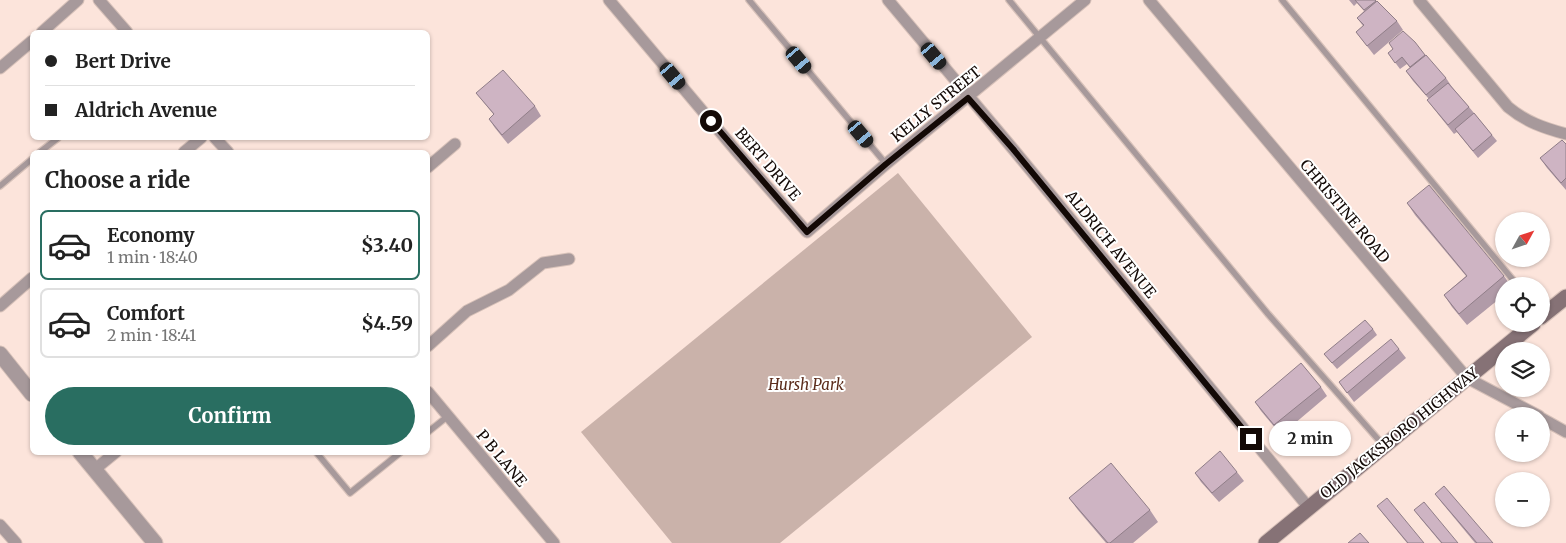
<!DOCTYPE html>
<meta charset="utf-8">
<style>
body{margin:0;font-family:Merriweather,serif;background:#f6f6f6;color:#222;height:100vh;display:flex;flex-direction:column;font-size:19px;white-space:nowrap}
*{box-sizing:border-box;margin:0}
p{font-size:16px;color:#767676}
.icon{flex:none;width:28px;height:28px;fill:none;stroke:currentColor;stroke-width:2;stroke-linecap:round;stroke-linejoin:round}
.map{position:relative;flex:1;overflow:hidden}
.side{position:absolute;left:30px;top:150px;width:400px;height:305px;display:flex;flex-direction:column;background:#fff;border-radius:8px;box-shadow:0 1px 4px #0004}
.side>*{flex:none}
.banner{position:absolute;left:30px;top:30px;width:400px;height:110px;border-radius:8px;box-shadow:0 1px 4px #0004;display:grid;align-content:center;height:110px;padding:0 15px;background:#fff}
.needle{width:32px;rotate:50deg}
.fabs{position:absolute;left:1495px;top:212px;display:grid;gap:10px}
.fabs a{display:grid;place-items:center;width:55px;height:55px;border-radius:50%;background:#fff;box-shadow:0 1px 4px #0004;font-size:25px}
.end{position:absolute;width:22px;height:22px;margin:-11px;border:6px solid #130906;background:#fff;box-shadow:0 0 0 2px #fff}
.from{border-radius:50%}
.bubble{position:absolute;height:35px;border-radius:18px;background:#fff;box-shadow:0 1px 4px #0004;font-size:16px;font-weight:700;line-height:35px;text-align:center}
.car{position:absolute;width:15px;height:30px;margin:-15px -8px;border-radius:6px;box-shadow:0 0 4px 1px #0007;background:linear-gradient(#222 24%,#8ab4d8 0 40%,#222 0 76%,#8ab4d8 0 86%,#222 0)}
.banner b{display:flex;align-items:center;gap:18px;height:48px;font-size:19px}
.banner b+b{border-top:1px solid #e0e0e0}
.banner i{width:12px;height:12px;background:#222}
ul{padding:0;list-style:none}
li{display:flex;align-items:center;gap:15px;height:70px;margin:0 10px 8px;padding:0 5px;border:2px solid #e0e0e0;border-radius:8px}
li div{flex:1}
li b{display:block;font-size:19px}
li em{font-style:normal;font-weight:700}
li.active{border-color:#296e61}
li>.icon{width:45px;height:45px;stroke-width:1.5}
h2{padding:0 15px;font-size:22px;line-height:60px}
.action{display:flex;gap:10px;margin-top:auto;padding:10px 15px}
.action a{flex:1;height:58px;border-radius:30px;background:#296e61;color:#fff;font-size:20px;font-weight:700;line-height:58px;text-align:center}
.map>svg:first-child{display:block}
.green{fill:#cab2aa}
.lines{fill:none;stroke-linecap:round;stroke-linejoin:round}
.service-casing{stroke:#d7c1b9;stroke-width:8}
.minor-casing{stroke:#d7c1b9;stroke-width:13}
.tertiary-casing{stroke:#d7c1b9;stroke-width:17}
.secondary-casing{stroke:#d7c1b9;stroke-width:17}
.service{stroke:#a7999b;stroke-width:5.5}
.minor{stroke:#a7999b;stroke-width:11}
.tertiary{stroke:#a7999b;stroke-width:15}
.secondary{stroke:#867276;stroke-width:15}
.wall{fill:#b19ba8}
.building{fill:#ceb4c3;stroke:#907e88}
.route{stroke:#130906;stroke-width:6}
.labels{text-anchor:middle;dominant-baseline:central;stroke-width:4;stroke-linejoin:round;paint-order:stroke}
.street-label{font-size:15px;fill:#130906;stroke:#fff}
.park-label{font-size:15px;font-style:italic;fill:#5c2d1c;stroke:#fff}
</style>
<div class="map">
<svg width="1566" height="543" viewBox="0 0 1566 543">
<rect width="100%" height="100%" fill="#fce4db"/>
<path class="green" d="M898,173L1032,337L780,543H672L581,432Z"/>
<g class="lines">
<g class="service-casing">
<path id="service" d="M749,0L886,164
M1009,0L1268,314L1384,446
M1282,0L1518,286
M40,152L58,138
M0,186L32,159
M428,432L448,416
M316,452L350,493L401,452"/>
</g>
<g class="minor-casing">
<path id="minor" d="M99,0L127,32
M609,0L737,152L807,232L886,164L1085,0
M888,0L1013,149L1309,508
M1149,0L1467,378L1539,416
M1419,0L1508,107C1526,122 1544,128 1566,134
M42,32L78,0
M0,68L32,41
M215,138L228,152
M184,152L201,138
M428,167L455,144
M0,306L32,278
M428,346L467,311L509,290L543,263L569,259
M428,392L554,543
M1541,418L1566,432
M94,470L116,452
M0,525L16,543"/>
</g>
<g class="tertiary-casing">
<path id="tertiary" d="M0,354L32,394
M80,452L155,543"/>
</g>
<g class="secondary-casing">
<path id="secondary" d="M1541,317L1566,297
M1266,543L1533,324"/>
</g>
<use href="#service" class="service"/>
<use href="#minor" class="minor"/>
<use href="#tertiary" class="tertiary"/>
<use href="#secondary" class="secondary"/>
</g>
<path class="wall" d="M1349,0H1375L1397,21L1403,30L1374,55L1356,32L1363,26L1357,18L1364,11L1357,3L1354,6Z
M1389,43L1425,56L1446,78L1452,87L1469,107L1497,141L1478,158L1457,132L1454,134L1434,109L1427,100L1429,99L1413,81L1406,71L1410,68L1407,64L1400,69L1388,53L1393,49Z
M476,93L535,106L541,116L508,144L495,128L489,119L494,115Z
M1566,144V190L1547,168L1540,158Z
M1407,203L1504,276L1511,286H1504V295L1467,325L1452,307L1444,295L1466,276L1415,215Z
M1373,329L1377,335L1337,369L1324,354Z
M1399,349L1406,358L1354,402L1339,382Z
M1321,387L1327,396L1281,435L1261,411L1255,402Z
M1237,472L1244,481L1219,502L1201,482L1195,473Z
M1435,494L1493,543H1475L1442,503Z
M1069,498L1150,510L1158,522L1133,543H1106L1078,510Z
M1377,506L1424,543H1407L1384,515Z
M1414,510L1458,543H1441L1421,519Z"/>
<path class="building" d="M1355,0H1375L1376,1L1364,10Z
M1377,1L1397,21L1367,46L1356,32L1364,25L1357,18Z
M1403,31L1415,42L1425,55L1410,67L1402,57L1395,63L1388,53L1393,49L1389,43Z
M1426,55L1446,78L1426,95L1406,71Z
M503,70L535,106L502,135L489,119L494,114L476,93Z
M1448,83L1469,107L1448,125L1427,100Z
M1474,113L1492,135L1473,151L1455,129Z
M1562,140L1566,144V178L1561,183L1540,158Z
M1429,185L1504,276L1459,314L1444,295L1467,276L1407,203Z
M1365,320L1373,329L1332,363L1324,354Z
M1391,339L1399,349L1347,393L1339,382Z
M1301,363L1321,387L1274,425L1255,402Z
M1220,451L1237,472L1212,493L1195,473Z
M1111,463L1150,510L1110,543H1108L1069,498Z
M1444,486L1493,543H1477L1435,494Z
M1387,498L1424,543H1408L1377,506Z
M1424,502L1458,543H1442L1414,510Z
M1360,533L1369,543H1348Z"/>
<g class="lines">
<path class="route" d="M711,121L807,232L886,164L968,98L1013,149L1251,439"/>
</g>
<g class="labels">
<g class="street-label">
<text transform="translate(936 104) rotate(-39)">KELLY STREET</text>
<text transform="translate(768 164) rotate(49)">BERT DRIVE</text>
<text transform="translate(1345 211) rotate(50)">CHRISTINE ROAD</text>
<text transform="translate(1111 244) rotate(51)">ALDRICH AVENUE</text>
<text transform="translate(1399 433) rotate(-39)">OLD JACKSBORO HIGHWAY</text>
<text transform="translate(502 458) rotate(50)">P B LANE</text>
</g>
<g class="park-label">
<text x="806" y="384">Hursh Park</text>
</g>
</g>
</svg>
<div class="fabs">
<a><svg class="needle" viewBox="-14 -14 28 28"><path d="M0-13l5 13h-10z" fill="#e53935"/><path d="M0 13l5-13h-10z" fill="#767676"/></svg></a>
<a><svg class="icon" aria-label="locate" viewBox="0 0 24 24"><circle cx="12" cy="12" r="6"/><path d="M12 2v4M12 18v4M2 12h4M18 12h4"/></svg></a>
<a><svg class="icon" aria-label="layers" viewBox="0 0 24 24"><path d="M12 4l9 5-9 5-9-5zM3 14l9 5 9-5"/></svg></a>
<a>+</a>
<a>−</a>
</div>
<i class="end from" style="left:711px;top:121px"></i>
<i class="end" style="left:1251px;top:439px"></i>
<div class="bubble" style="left:1269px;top:421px;width:82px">2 min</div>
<i class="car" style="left:934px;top:56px;rotate:140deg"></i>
<i class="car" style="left:799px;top:60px;rotate:140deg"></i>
<i class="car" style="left:673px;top:76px;rotate:140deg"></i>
<i class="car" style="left:861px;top:134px;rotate:140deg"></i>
<div class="banner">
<b><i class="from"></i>Bert Drive</b>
<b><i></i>Aldrich Avenue</b>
</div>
<section class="side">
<h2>Choose a ride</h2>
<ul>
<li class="active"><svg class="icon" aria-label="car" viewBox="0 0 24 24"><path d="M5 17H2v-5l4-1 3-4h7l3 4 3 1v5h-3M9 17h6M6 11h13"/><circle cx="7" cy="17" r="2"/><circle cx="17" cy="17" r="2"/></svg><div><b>Economy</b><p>1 min · 18:40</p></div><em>$3.40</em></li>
<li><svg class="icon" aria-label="car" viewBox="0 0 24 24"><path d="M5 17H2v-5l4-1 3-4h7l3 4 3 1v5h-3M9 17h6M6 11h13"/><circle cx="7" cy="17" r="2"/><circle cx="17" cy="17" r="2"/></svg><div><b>Comfort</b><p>2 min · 18:41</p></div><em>$4.59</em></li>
</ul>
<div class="action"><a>Confirm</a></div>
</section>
</div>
